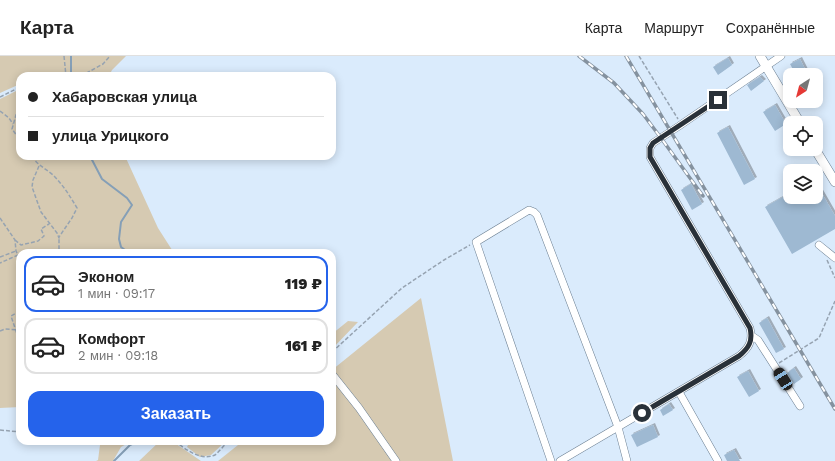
<!DOCTYPE html>
<html lang="ru">
<meta charset="utf-8">
<style>
body{margin:0;font-family:"Work Sans",sans-serif;background:#f6f6f6;color:#222;height:100vh;display:flex;flex-direction:column;font-size:15px;white-space:nowrap}
*{box-sizing:border-box;margin:0}
p{font-size:13px;color:#767676}
.icon{flex:none;width:22px;height:22px;fill:none;stroke:currentColor;stroke-width:2;stroke-linecap:round;stroke-linejoin:round}
.map{position:relative;flex:1;overflow:hidden}
.details{position:absolute;left:16px;top:193px;width:320px;height:196px;display:flex;flex-direction:column;background:#fff;border-radius:12px;box-shadow:0 2px 10px #0003}
.details>*{flex:none}
.top-card{position:absolute;left:16px;top:16px;width:320px;height:88px;border-radius:12px;box-shadow:0 2px 10px #0003;display:grid;align-content:center;height:88px;padding:0 12px;background:#fff}
.needle{width:26px;rotate:216deg}
.tools{position:absolute;left:783px;top:12px;display:grid;gap:8px}
.tools a{display:grid;place-items:center;width:40px;height:40px;border-radius:8px;background:#fff;box-shadow:0 2px 10px #0003;font-size:20px}
.end{position:absolute;width:18px;height:18px;margin:-9px;border:5px solid #293139;background:#fff;box-shadow:0 0 0 2px #fff}
.from{border-radius:50%}
.car{position:absolute;width:12px;height:24px;margin:-12px -6px;border-radius:5px;box-shadow:0 0 3px 1px #0007;background:linear-gradient(#222 24%,#8ab4d8 0 40%,#222 0 76%,#8ab4d8 0 86%,#222 0)}
.top-card b{display:flex;align-items:center;gap:14px;height:38px;font-size:15px}
.top-card b+b{border-top:1px solid #e0e0e0}
.top-card i{width:10px;height:10px;background:#222}
ul{padding:7px 0 0;list-style:none}
li{display:flex;align-items:center;gap:12px;height:56px;margin:0 8px 6px;padding:0 4px;border:2px solid #e0e0e0;border-radius:12px}
li div{flex:1}
li b{display:block;font-size:15px}
li em{font-style:normal;font-weight:800}
li.selected{border-color:#2563eb}
li>.icon{width:36px;height:36px;stroke-width:1.5}
.button{display:flex;gap:8px;margin-top:auto;padding:8px 12px}
.button a{flex:1;height:46px;border-radius:12px;background:#2563eb;color:#fff;font-size:16px;font-weight:800;line-height:46px;text-align:center}
header{display:flex;align-items:center;gap:24px;box-sizing:border-box;height:56px;padding:0 20px;background:#fff;border-bottom:1px solid #e0e0e0}
header strong{font-size:19px}
nav{display:flex;gap:22px;margin-inline-start:auto;font-size:14px}
.map>svg:first-child{display:block}
.green{fill:#d6cab2}
.lines{fill:none;stroke-linecap:round;stroke-linejoin:round}
.stream{stroke:#859fb7;stroke-width:2}
.building{fill:#9eb9d2;filter:url(#shadow)}
.minor-casing{stroke:#6a7e91;stroke-width:8}
.tertiary-casing{stroke:#6a7e91;stroke-width:10}
.path{stroke:#96a3b1;stroke-width:1.5;stroke-dasharray:4 2;stroke-linecap:butt}
.minor{stroke:#fff;stroke-width:7}
.tertiary{stroke:#fff;stroke-width:9}
.rail-casing{stroke:#85929f;stroke-width:3.5}
.rail{stroke:#fff;stroke-width:2;stroke-dasharray:6;stroke-linecap:butt}
.route{stroke:#293139;stroke-width:5}
</style>
<header>
<strong>Карта</strong>
<nav><a>Карта</a><a>Маршрут</a><a>Сохранённые</a></nav>
</header>
<div class="map">
<svg width="835" height="405" viewBox="0 0 835 405">
<defs>
<filter id="shadow"><feDropShadow dx="2" dy="-2" stdDeviation="0" flood-color="#0004"/></filter>
</defs>
<rect width="100%" height="100%" fill="#daebfc"/>
<path class="green" d="M0,0H126L112,14L109,20H74V18L20,20V28L0,37Z
M20,33V56L18,60L20,64V100H125L158,172L174,197H20V351L0,352V43Z
M421,242L453,405H218L243,385H332V314Z
M348,265L358,266L332,293V278Z
M98,385H132L121,391L113,405H96L98,404L100,389Z
M160,385H172L201,405H139Z
M190,385H226L211,399L200,401L187,391Z"/>
<g class="lines">
<path class="stream" d="M71,0V17
M90,100L102,123L127,142L132,149L121,166L119,183L121,191L129,197
M114,405L130,389L138,385"/>
</g>
<path class="building" d="M728,2L732,9L718,19L713,11Z
M800,3L807,17L803,19H796L790,8Z
M760,21L764,25L751,35L747,29Z
M775,49L786,68L775,75L763,56Z
M728,71L755,123L744,129L717,77Z
M816,127L835,160V173L792,198L765,151L790,137V141H816Z
M691,128L702,148L692,154L681,134Z
M767,262L784,293L776,297L759,267Z
M794,312L801,323L794,328L787,317Z
M748,315L759,335L749,341L737,321Z
M669,348L673,354L663,360L660,354Z
M653,369L658,381L637,391L631,379Z
M734,394L740,405H727L724,399Z"/>
<g class="lines">
<g class="minor-casing">
<path id="minor" d="M819,189L835,202
M752,280L758,284L800,350
M332,318L359,352L396,405
M679,336L718,405
M551,405L476,186L529,154L534,156L537,159L618,371L627,405
M560,405L739,300C749,292 753,285 750,272L650,101V92L653,87L679,70L781,0"/>
</g>
<g class="tertiary-casing">
<path id="tertiary" d="M760,0L800,67
M815,93L835,126"/>
</g>
<path class="path" d="M64,0L66,20
M639,0L678,63
M81,20L103,8L110,0
M0,41L20,31
M20,53L16,59L12,73L20,84
M0,55L9,62L13,68
M32,100C37,109 45,112 53,119C63,129 70,140 77,152L72,162L59,181
M39,110L33,124L32,131L41,156L57,177L59,182V181V197
M0,162L15,184L16,195L18,199L0,207
M15,184L21,189L38,185L44,180L41,173L49,168
M0,201L16,195
M827,204L835,222
M20,255L11,260L20,287
M0,275L5,273L20,274
M332,296L402,232L444,204L470,189
M779,307L819,282L835,245
M0,374L20,376
M88,385L95,387L99,385
M175,385C186,394 201,405 215,399C220,395 224,389 229,385"/>
<use href="#minor" class="minor"/>
<use href="#tertiary" class="tertiary"/>
<g class="rail-casing">
<path id="rail" d="M579,0L614,27L643,58L661,82L703,140
M626,0L835,353"/>
</g>
<use href="#rail" class="rail"/>
</g>
<g class="lines">
<path class="route" d="M642,357L739,300C749,292 753,285 750,272L650,101V92L653,87L718,44"/>
</g>
</svg>
<div class="tools">
<a><svg class="needle" viewBox="-14 -14 28 28"><path d="M0-13l5 13h-10z" fill="#e53935"/><path d="M0 13l5-13h-10z" fill="#767676"/></svg></a>
<a><svg class="icon" aria-label="locate" viewBox="0 0 24 24"><circle cx="12" cy="12" r="6"/><path d="M12 2v4M12 18v4M2 12h4M18 12h4"/></svg></a>
<a><svg class="icon" aria-label="layers" viewBox="0 0 24 24"><path d="M12 4l9 5-9 5-9-5zM3 14l9 5 9-5"/></svg></a>
</div>
<i class="end from" style="left:642px;top:357px"></i>
<i class="end" style="left:718px;top:44px"></i>
<i class="car" style="left:783px;top:323px;rotate:328deg"></i>
<div class="top-card">
<b><i class="from"></i>Хабаровская улица</b>
<b><i></i>улица Урицкого</b>
</div>
<section class="details">
<ul>
<li class="selected"><svg class="icon" aria-label="car" viewBox="0 0 24 24"><path d="M5 17H2v-5l4-1 3-4h7l3 4 3 1v5h-3M9 17h6M6 11h13"/><circle cx="7" cy="17" r="2"/><circle cx="17" cy="17" r="2"/></svg><div><b>Эконом</b><p>1 мин · 09:17</p></div><em>119 ₽</em></li>
<li><svg class="icon" aria-label="car" viewBox="0 0 24 24"><path d="M5 17H2v-5l4-1 3-4h7l3 4 3 1v5h-3M9 17h6M6 11h13"/><circle cx="7" cy="17" r="2"/><circle cx="17" cy="17" r="2"/></svg><div><b>Комфорт</b><p>2 мин · 09:18</p></div><em>161 ₽</em></li>
</ul>
<div class="button"><a>Заказать</a></div>
</section>
</div>
